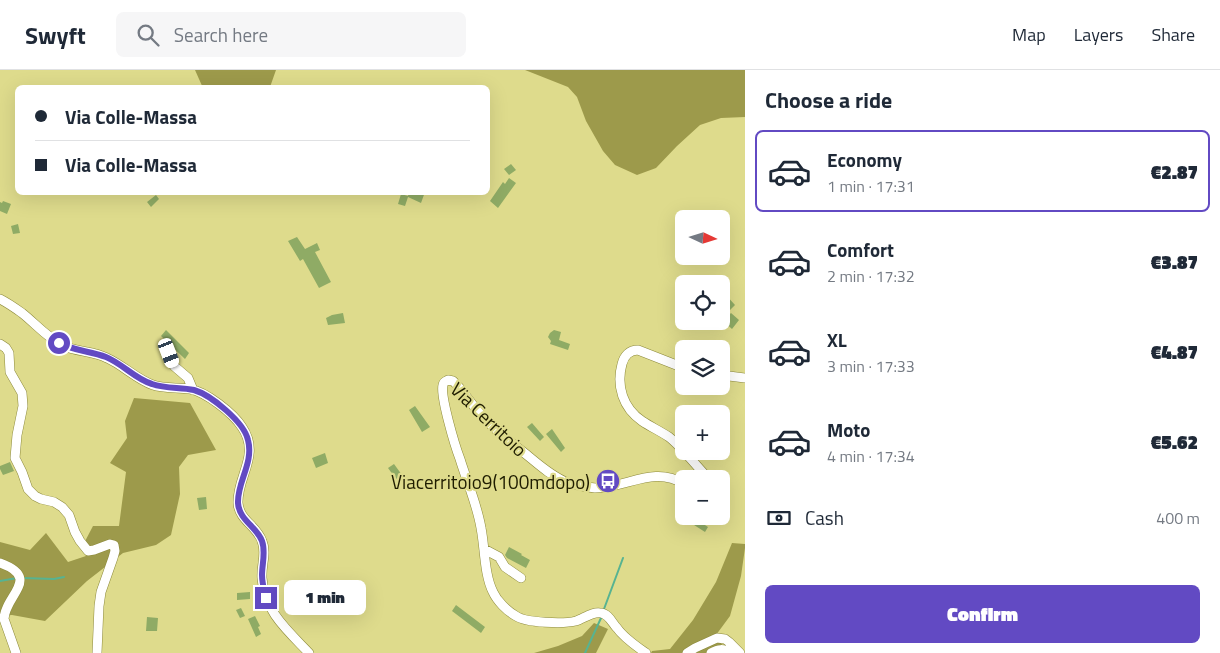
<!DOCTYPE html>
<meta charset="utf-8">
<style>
body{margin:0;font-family:"Titillium Web",sans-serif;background:#f6f6f7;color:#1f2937;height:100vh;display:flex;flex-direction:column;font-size:19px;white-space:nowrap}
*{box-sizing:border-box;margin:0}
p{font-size:16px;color:#747a83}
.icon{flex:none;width:28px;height:28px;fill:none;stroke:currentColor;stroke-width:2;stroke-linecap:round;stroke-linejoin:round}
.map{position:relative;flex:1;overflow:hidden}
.sheet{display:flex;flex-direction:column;background:#fff;width:475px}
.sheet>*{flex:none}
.top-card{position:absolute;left:15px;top:15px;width:475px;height:110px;border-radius:8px;box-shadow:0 5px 20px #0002;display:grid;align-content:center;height:110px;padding:0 20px;background:#fff}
.needle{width:32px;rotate:94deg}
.buttons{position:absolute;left:675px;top:140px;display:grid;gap:10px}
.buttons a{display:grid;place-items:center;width:55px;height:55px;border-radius:8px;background:#fff;box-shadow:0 5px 20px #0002;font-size:25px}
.end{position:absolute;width:22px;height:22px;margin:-11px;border:6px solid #624ac3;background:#fff;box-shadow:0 0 0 2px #fff}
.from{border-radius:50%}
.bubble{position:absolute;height:35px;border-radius:8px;background:#fff;box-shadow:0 5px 20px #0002;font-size:16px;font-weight:800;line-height:35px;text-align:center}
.car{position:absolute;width:15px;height:30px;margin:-15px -8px;border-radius:6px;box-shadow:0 0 4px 1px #0007;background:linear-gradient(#fff 24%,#345 0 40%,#fff 0 76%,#345 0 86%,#fff 0)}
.top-card b{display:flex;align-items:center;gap:18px;height:48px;font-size:19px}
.top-card b+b{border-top:1px solid #e0e1e3}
.top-card i{width:12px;height:12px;background:#1f2937}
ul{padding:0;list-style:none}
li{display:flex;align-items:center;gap:15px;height:82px;margin:0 10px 8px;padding:0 10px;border:2px solid transparent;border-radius:8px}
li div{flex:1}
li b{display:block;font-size:19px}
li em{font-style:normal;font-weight:800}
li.active{border-color:#624ac3}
li>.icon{width:45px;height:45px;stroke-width:1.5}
h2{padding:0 20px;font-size:22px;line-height:60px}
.pay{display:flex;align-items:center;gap:12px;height:55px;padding:0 20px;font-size:19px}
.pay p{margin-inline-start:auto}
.action{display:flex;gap:10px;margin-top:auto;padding:10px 20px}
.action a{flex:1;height:58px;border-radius:8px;background:#624ac3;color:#fff;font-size:20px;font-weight:800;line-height:58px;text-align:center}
header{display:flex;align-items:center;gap:30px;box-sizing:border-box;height:70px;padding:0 25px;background:#fff;border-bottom:1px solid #e0e1e3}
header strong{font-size:24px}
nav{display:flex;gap:28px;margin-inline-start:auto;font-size:18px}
.search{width:350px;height:45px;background:#f6f6f7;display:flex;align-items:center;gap:12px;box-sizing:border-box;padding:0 18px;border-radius:8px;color:#747a83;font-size:19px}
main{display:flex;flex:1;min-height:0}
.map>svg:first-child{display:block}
.forest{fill:#9d9a4b}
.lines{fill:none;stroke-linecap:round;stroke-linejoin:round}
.stream{stroke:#57b391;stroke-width:2}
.building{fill:#8fab65}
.minor-casing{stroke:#8d8a3b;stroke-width:10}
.minor{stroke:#fff;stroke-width:9}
.route{stroke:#624ac3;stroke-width:6}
.labels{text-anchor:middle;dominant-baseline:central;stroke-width:4.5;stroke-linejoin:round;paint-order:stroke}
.street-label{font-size:19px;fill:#1f1d00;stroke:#dedb8c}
.poi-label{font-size:19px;fill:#1f1d00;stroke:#dedb8c;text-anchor:end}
</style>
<header>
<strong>Swyft</strong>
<div class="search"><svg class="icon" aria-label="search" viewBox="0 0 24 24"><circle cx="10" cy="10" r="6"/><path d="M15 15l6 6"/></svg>Search here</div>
<nav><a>Map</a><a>Layers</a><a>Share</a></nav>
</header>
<main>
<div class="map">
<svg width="745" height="583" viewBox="0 0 745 583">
<rect width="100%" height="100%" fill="#dedb8c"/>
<path class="forest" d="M195,0H276L270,17L203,18Z
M525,0H745V47L721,48L700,55L677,76L656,98L637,105L615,95L603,81L586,51L577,27L568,17Z
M134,328L190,333L216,380L188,385L179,397L180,424L171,465L156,475L123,483L87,511L45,551L12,545L0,546V472L30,480L46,463L68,492L86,486L82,477L93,456H119L126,402L110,393L127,368L125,351Z
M732,473L745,474V478L741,506L730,546L716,565L727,583H651L652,581L670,579L693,550L716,512Z
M594,553L608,559L596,583H534L558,576L582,566Z"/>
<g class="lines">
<path class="stream" d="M22,508L54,509L64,507
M0,511L17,508
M604,539L623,488
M585,583L601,548"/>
</g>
<path class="building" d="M511,94L516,100L509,105L504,99Z
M509,108L516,113L498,138L490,131L503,112L505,114Z
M409,122H425L421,133L408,127L405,136L398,134L401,124L408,126Z
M156,125L159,129L151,137L147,132Z
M3,131L11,134L7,144L0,141V132L2,133Z
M18,154L20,163L13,164L11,156Z
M297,167L305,179L317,173L320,180L315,182L331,212L319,218L303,189L300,191L288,171Z
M726,225L735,235L729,241L721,233V230Z
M343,243L345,253L328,255L326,248L332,245Z
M731,243L739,250L732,259L723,251Z
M166,260L189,283L185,289L161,266Z
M554,260L561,262L559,270L570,274L568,280L550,274L551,271L548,267L550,263Z
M415,336L430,357L422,362L409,340Z
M532,353L544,367L540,371L527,357Z
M552,359L565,378L561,382L546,364Z
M325,383L328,393L316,398L312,388Z
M10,392L14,401L3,405L0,399V396Z
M394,394L402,405L396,409L388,398Z
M206,427L207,439L199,440L197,428Z
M680,446H691L708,457L705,462Z
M509,477L522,484L521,485L530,490L526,498L507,488L505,485Z
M250,522V529L237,530V523Z
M456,535L485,557L481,563L452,541Z
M241,538L245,546L240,548L236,540Z
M255,546L260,556L258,557L261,564L256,567L248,549Z
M147,547L158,548L157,561H146Z"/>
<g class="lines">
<g class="minor-casing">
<path id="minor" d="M0,229C8,233 15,238 22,243C36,254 47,268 64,276C77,282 94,281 107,288C123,295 136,309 153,315C165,319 178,317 190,319C206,322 233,343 242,357C261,385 237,406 238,433C239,450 257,456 262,471C267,483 261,495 262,508C264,541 288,561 309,583
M0,274L6,278L9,283L10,302L22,323L23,336L17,365L15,388L22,402L28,419L35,426L41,429L54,432L62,437L69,445L75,462L80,471L88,481L94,480L110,474L114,475L115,481L113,488L101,522L99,536L97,583
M169,283L174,296L188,308L193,320
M684,298L638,280C629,280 624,286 622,294C616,316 623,338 642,351C651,357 660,361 669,367C683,378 696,396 709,409
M721,305L745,308
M484,479L499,487L505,497L521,508
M0,493C42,508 5,525 4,549L16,583
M646,583C636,576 624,568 617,558C612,553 609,544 601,543C593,541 583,549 576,551C564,554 526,553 516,546C507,541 497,531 493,522C484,504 485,478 481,458C477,434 467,412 460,389C455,376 440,326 443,315C444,311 445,312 448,310L453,311C462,319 469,331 477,340C490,356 506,369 522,381C536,392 549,405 566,412C575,415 586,417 595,418C627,418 654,395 684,414
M687,583L695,578L717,568L725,569L729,572L740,583
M711,583C718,579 723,578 731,583"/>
</g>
<use href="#minor" class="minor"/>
</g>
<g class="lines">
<path class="route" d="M59,273C74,281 91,281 106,287C123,294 135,309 152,314C166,319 180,317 194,320C211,325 244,352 248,370C254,393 237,412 238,433C239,450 257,457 262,471C266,482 262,494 262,505C262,513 264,520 266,528"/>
</g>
<defs>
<g id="bus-disc" transform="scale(1.25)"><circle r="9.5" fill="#624ac3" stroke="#dedb8c"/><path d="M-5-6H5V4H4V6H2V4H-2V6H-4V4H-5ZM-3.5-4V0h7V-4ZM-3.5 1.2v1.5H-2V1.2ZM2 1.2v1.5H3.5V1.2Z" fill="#fff"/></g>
</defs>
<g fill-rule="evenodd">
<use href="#bus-disc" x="608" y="411"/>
</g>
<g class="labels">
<g class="street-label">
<text transform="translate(489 349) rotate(44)">Via Cerritoio</text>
</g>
<g class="poi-label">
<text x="590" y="411">Viacerritoio9(100mdopo)</text>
</g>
</g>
</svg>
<div class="buttons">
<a><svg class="needle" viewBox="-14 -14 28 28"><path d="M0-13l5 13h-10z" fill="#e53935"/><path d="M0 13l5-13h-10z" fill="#747a83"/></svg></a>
<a><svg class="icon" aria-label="locate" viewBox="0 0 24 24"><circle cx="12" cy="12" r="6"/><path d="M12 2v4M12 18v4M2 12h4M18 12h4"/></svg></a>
<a><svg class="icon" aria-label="layers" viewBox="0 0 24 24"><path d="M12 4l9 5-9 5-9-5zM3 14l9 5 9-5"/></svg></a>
<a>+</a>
<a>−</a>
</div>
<i class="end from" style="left:59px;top:273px"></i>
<i class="end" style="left:266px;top:528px"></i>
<div class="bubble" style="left:284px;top:510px;width:82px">1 min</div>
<i class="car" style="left:169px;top:283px;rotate:159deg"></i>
<div class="top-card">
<b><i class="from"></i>Via Colle-Massa</b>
<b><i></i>Via Colle-Massa</b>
</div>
</div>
<section class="sheet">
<h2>Choose a ride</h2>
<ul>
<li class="active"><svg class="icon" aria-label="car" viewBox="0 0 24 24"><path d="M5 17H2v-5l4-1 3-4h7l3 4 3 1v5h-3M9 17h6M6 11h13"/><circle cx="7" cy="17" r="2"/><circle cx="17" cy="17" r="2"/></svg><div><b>Economy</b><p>1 min · 17:31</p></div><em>€2.87</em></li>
<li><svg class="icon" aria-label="car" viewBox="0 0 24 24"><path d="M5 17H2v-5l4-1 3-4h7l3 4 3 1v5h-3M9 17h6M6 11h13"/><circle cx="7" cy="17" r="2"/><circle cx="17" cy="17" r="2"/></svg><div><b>Comfort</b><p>2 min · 17:32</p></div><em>€3.87</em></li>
<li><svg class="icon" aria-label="car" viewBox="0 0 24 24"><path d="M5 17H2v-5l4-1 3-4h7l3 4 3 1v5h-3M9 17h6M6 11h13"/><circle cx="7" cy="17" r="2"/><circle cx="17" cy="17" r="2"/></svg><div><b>XL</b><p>3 min · 17:33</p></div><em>€4.87</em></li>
<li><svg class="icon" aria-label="car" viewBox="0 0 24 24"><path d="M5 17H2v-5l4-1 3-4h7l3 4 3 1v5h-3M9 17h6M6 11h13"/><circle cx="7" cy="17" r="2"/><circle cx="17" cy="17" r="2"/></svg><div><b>Moto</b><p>4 min · 17:34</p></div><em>€5.62</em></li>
</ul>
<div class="pay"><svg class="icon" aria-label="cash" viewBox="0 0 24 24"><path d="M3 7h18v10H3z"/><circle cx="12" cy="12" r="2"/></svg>Cash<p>400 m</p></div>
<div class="action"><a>Confirm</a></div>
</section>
</main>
